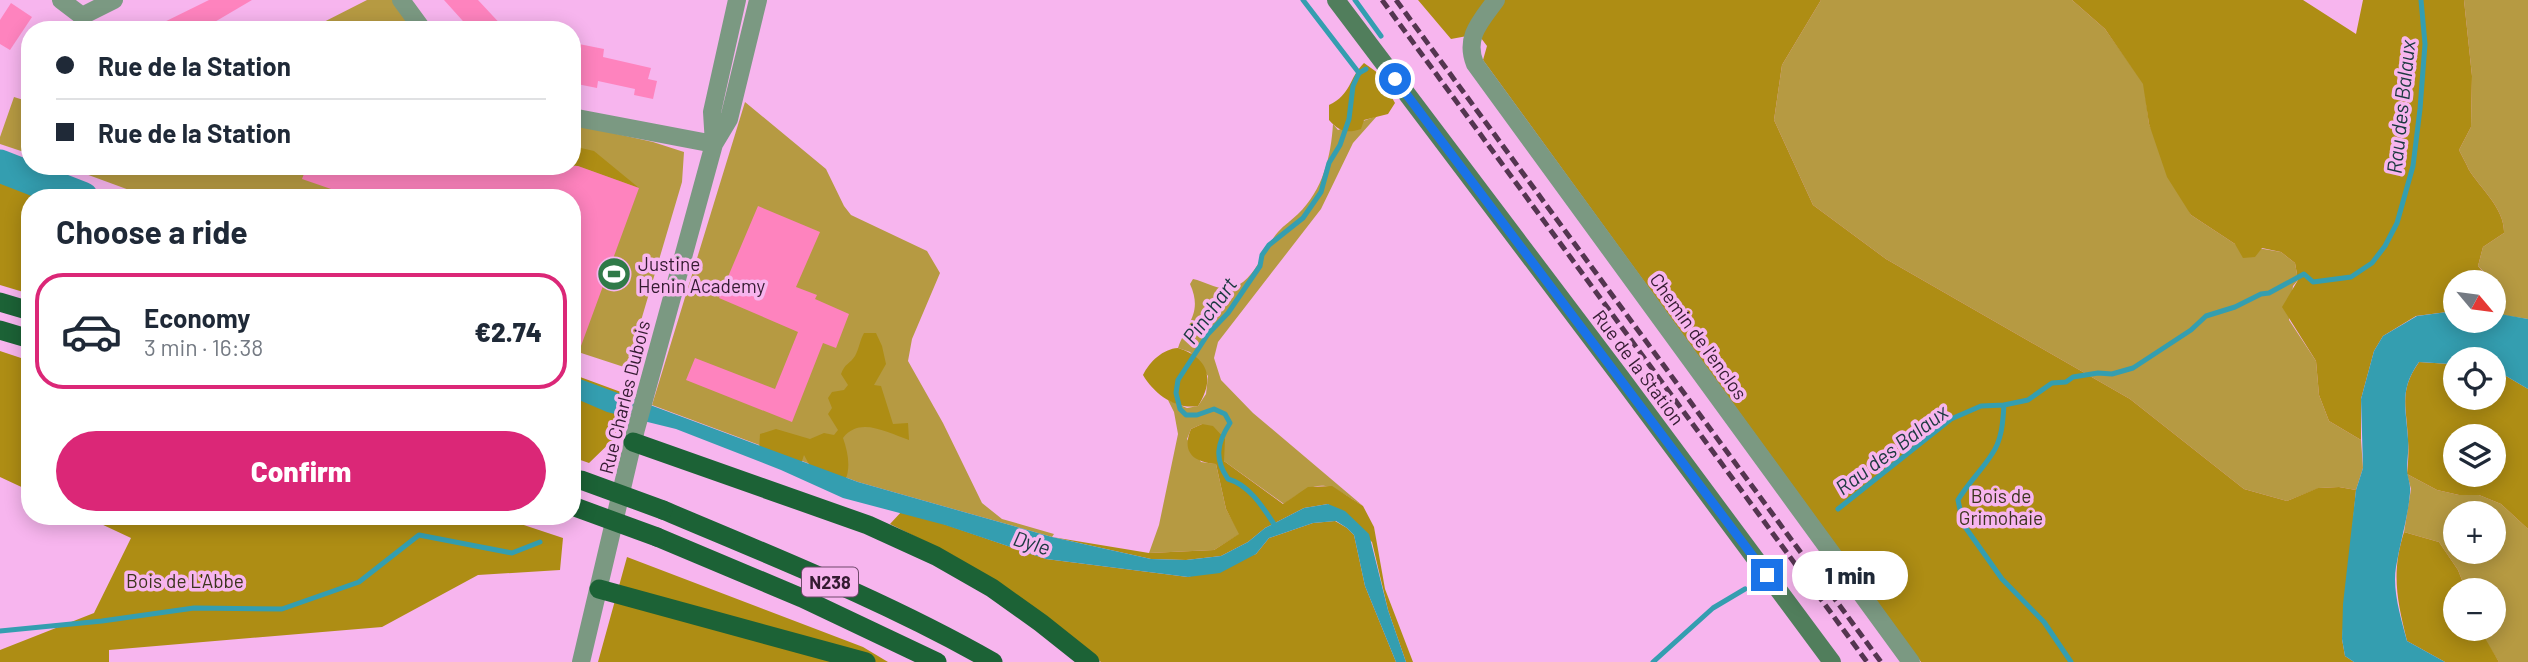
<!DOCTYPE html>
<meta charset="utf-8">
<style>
body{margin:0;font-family:Barlow,sans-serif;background:#f6f6f7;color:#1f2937;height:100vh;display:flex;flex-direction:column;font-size:26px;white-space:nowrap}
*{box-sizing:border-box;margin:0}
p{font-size:23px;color:#747a83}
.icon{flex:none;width:38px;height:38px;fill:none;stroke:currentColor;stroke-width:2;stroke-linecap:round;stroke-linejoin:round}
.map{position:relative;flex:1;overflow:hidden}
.details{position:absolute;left:21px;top:189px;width:560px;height:336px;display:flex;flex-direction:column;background:#fff;border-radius:28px;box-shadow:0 4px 18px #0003}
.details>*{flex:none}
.hud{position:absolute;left:21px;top:21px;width:560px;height:154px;border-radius:28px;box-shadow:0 4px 18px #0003;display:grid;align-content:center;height:154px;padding:0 35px;background:#fff}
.needle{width:46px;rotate:119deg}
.buttons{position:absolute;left:2443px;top:270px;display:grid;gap:14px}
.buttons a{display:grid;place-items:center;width:63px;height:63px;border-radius:50%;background:#fff;box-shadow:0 4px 18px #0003;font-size:35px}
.end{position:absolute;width:32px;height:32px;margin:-16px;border:9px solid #1a73e8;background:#fff;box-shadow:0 0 0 4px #fff}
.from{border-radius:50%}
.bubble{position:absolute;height:49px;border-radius:24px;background:#fff;box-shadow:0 4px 18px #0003;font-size:23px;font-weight:800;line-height:49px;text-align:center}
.hud b{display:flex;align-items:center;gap:24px;height:66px;font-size:26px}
.hud b+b{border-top:2px solid #e0e1e3}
.hud i{width:18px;height:18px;background:#1f2937}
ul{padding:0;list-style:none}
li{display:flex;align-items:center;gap:21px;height:116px;margin:0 14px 10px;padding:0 21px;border:4px solid transparent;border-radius:28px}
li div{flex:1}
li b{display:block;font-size:26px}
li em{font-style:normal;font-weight:800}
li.current{border-color:#db2777}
li>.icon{width:63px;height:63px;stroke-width:1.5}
h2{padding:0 35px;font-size:32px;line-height:84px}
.action{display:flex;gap:14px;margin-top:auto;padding:14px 35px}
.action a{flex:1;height:80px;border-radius:42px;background:#db2777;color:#fff;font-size:28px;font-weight:800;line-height:80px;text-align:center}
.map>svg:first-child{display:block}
.green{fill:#b69a42;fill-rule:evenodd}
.forest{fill:#ae8d14;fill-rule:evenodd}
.water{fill:#349eb0}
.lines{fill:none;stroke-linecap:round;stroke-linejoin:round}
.stream{stroke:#349eb0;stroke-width:5}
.river{stroke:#349eb0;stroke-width:33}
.building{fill:#fe83be}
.minor{stroke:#7b9982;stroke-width:18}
.secondary{stroke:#517e5c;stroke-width:18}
.trunk{stroke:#1c6236;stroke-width:19}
.rail{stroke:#543550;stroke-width:5;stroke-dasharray:10 5;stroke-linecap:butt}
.trunk-bridge{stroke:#1c6236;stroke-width:19}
.route{stroke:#1a73e8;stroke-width:9}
.labels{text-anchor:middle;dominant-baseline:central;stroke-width:7;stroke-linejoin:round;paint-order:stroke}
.shield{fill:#f7b5ee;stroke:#6e496a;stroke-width:2}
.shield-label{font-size:18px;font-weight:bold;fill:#341b31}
.poi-label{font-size:19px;fill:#341b31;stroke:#f7b5ee;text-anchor:start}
.street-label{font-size:19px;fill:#341b31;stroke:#f7b5ee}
.park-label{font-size:19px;fill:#3c341d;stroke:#f7b5ee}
.water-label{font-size:21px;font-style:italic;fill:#1a393f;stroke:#f7b5ee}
</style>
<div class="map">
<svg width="2528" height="662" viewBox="0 0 2528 662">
<rect width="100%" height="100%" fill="#f7b5ee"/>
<path class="green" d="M367,0H393L413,30H308Z
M1821,0H2072L2105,29L2144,84L2149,124L2191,215L2235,244L2281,252L2295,263L2298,280L2293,286L2289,320L2316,361L2319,395L2329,421L2361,440L2363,468L2356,490L2339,487L2319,488L2287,501L2244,489L2130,399L1886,259L1813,205L1774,120L1782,65Z
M2464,0H2528V319L2502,315L2494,282L2478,266L2483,247L2504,233C2505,209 2481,189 2469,170C2466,163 2462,156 2459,150L2471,127L2472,76Z
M14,97L30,102V154L0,144V137Z
M745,102L826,169L844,206L851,215L927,251L940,273L912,339L908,361L943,423L982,503L1002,519L1054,534L1052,537L858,482L652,405Z
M1377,116L1353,143L1321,209L1218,342L1214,358L1221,380L1253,413L1363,506C1325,482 1322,477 1284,504L1224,461L1202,424L1191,429L1187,439L1201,462L1216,464L1226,509L1240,534L1214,550L1149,553L1159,525L1178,434L1174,412L1168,400L1187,408L1198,406L1206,394L1208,376L1190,352L1178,348C1187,322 1203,313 1190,284L1193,279C1207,282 1219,292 1234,287C1256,279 1264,248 1278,232C1284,225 1292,220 1298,214C1323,190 1331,156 1333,124L1338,130Z
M572,124L653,142L684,152L682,182L627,368L572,350V198H151L64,166H572Z
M2407,474L2437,490L2459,495H2479L2501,504L2528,529V662H2499L2480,632L2479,628H2494V590H2466L2458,570L2439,542L2404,532L2411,489ZM2455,513H2494V551H2455Z"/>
<path class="forest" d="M1418,0H1821L1782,65L1774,120L1813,205L1886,259L2130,399L2244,489L2287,501L2318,488L2339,487L2356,490L2342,639L2345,656L2354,662H1921L1483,60L1487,46L1478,34L1451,39Z
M2072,0H2303L2356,34L2363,0H2464L2472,76L2471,127L2459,150C2462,156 2466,163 2469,170C2481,189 2505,209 2504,233L2483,247L2478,266L2492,282H2455V311L2416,316L2383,336L2374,351L2361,399V440L2329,421L2319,395L2316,361L2282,307L2298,280L2295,263L2281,252L2262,248L2255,257L2243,258L2235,244L2191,215L2167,177L2149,124L2143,84L2105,29Z
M1364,63L1378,73L1395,103L1388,114L1364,120L1361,129C1346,134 1339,131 1329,120V105C1352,94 1348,79 1364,63Z
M572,146L594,151L639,188L572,164Z
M0,158L105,198H30V294L0,285Z
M864,333H876L882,346L886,364L874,385L881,386L893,424L908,423L909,440C887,433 860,416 843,438C848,452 851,468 845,481L811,468L804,455L801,464L759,451L760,434L776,429L810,439L824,433L834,435L838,430L828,414L832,408L828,398L832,392L844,390L848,385L841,374C845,363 850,364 855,356C859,349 860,340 864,333Z
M1178,348C1209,358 1215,379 1198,406C1176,410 1154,394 1143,375C1150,361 1163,349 1178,348Z
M0,351L30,361V491L0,477Z
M2419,362L2450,364L2455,381V397C2470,397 2481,403 2494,397V372L2506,376L2528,389V529L2501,504L2479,495H2459L2437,490L2407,474C2408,463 2409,452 2408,441C2407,407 2398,392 2419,362ZM2455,436H2494V474H2455Z
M572,374L629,395L620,433L589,463L572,457Z
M1202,424L1213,426L1225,439L1224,461L1283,504L1308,487L1332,486L1363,506L1374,527L1385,589L1413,662H1406L1388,610L1372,542L1328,504L1304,508L1265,528L1248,542L1221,556L1186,560L1151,559L1052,537L1149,553L1214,550L1239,534L1226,509L1216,464C1194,462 1181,453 1191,429Z
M903,510L1046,559L1188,577L1256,554L1269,538L1313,523L1335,521L1347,528L1354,535L1365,586L1396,662H1101L1042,614L954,556L890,524Z
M84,516H497L563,538L560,570L478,575L382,627L109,650V662H0V650L94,613L131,538Z
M2404,532L2439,542L2458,570L2466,590H2455V628H2479L2499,662H2445L2407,641C2397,600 2391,573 2404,532Z
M627,557L863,647L888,662H598Z"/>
<path class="water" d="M46,180L95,198H38Z
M2455,311V320H2494V313L2528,319V389L2506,376L2494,372V359L2460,358L2450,364L2419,362C2399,390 2406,407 2408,439C2409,450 2407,461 2407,471C2408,479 2411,485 2410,493C2408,518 2400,542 2396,567C2392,590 2401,618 2407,641L2445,662H2354L2345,656L2342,639L2343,604L2356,490L2363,468L2361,399L2374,351L2383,336L2417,316Z
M572,376L858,482L1052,537L1151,559L1186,560L1221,556L1248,542L1265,528L1304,508L1328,504L1345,511L1369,534L1388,610L1406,662H1396L1365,586L1354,535L1347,528L1336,521L1313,523L1269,538L1256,554L1220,573L1188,577L1046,559L945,525L843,498L781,470L676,429L607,412L572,397Z"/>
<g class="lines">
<path class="stream" d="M1303,0L1359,73
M1355,0L1381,36
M2004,405L2028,400L2052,383L2066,382L2073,377L2098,373L2112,374L2133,368L2191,330L2206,316L2235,307L2261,294L2269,293L2304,274L2313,282L2351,277L2372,263L2385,246L2397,223L2413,166L2420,109L2425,44L2421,0
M1838,509L1951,419L1981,406L2004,405C2003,421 2002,440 1992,454C1982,470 1968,483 1958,500L1963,524L2002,579L2044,622L2071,662
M1276,527C1264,509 1250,485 1228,479C1214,459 1217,443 1230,423L1225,414L1214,409L1197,415H1186L1180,409L1176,393L1178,380L1208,334L1228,313L1260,266L1262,255L1269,245L1303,218L1321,192L1329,163L1340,145L1349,119L1353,86L1359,73L1366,69
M0,631L102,621L194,608L282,609L359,582L419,535L512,553L540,542
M1653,662L1713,608L1745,589"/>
<path class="river" d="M0,166L82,198"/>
</g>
<path class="building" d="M209,0H252L201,30H148Z
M444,0H478L506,30H471Z
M11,3L32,17L10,50L0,44V20Z
M579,44L604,49L603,57L651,68L648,79L657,81L653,99L634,95L635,89L598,81L597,88L572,83Z
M307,166H578L639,188L574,365H572V198H337L329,195L331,189L302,179Z
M758,206L820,232L796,287L817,295L815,299L849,314L836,348L823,343L792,422L686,380L695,358L775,389L798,332L719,298Z"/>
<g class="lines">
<path class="minor" d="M61,0L82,16L114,0
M401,0L423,30
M1496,0C1481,21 1464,37 1475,64L1911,662
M572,117L714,144
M714,144L712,112L737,0
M581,662L636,429L714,144L729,119L758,0"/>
<path class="secondary" d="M1336,0L1622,379L1832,662"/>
<path class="trunk" d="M0,302L30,311
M0,330L30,339
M633,442L868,525L936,556L992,588L1041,623L1090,662
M663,510C774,557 888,602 993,662
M657,537L802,598L937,662
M599,589L866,662"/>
<path class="rail" d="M1382,0L1867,662
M1396,0L1881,662"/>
<path class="trunk-bridge" d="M581,480L663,510
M575,507L657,537"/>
</g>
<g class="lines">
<path class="route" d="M1395,79L1767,575"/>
</g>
<defs>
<g id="stadium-disc" transform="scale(1.75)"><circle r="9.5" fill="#307a48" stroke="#f7b5ee"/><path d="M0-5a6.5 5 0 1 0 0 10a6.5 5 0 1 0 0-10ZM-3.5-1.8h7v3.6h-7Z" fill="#fff"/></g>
</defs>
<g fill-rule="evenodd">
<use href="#stadium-disc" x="614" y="274"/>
</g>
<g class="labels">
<rect class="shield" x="802" y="567.5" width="56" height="29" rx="5"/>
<g class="shield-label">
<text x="830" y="582">N238</text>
</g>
<g class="poi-label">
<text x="638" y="263">Justine<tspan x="638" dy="22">Henin Academy</tspan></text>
</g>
<g class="street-label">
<text transform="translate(1699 336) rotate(54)">Chemin de l'enclos</text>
<text transform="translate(1639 367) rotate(53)">Rue de la Station</text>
<text transform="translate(624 397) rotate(-76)">Rue Charles Dubois</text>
</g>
<g class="park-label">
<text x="2001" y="495">Bois de<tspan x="2001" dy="22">Grimohaie</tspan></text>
<text x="185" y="580">Bois de L'Abbe</text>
</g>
<g class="water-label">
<text transform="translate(2400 107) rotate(-84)">Rau des Balaux</text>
<text transform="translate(1209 310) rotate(-54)">Pinchart</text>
<text transform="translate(1891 449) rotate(-37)">Rau des Balaux</text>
<text transform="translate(1032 542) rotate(17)">Dyle</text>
</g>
</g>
</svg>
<div class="buttons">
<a><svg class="needle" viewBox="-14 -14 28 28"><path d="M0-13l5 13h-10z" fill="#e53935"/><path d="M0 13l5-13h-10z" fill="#747a83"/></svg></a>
<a><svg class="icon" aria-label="locate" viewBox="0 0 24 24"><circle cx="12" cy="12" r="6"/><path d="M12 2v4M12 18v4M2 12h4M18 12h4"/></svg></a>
<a><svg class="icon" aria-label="layers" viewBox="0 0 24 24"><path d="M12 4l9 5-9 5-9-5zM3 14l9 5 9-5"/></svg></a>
<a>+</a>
<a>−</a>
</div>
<i class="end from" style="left:1395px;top:79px"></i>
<i class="end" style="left:1767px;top:575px"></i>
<div class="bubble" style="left:1792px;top:551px;width:116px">1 min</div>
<div class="hud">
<b><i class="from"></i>Rue de la Station</b>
<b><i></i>Rue de la Station</b>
</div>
<section class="details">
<h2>Choose a ride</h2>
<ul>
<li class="current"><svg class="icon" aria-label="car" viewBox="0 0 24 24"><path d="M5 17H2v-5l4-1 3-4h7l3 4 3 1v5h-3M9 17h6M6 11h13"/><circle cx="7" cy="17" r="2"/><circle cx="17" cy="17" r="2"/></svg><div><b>Economy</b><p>3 min · 16:38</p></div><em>€2.74</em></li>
</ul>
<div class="action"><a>Confirm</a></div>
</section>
</div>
